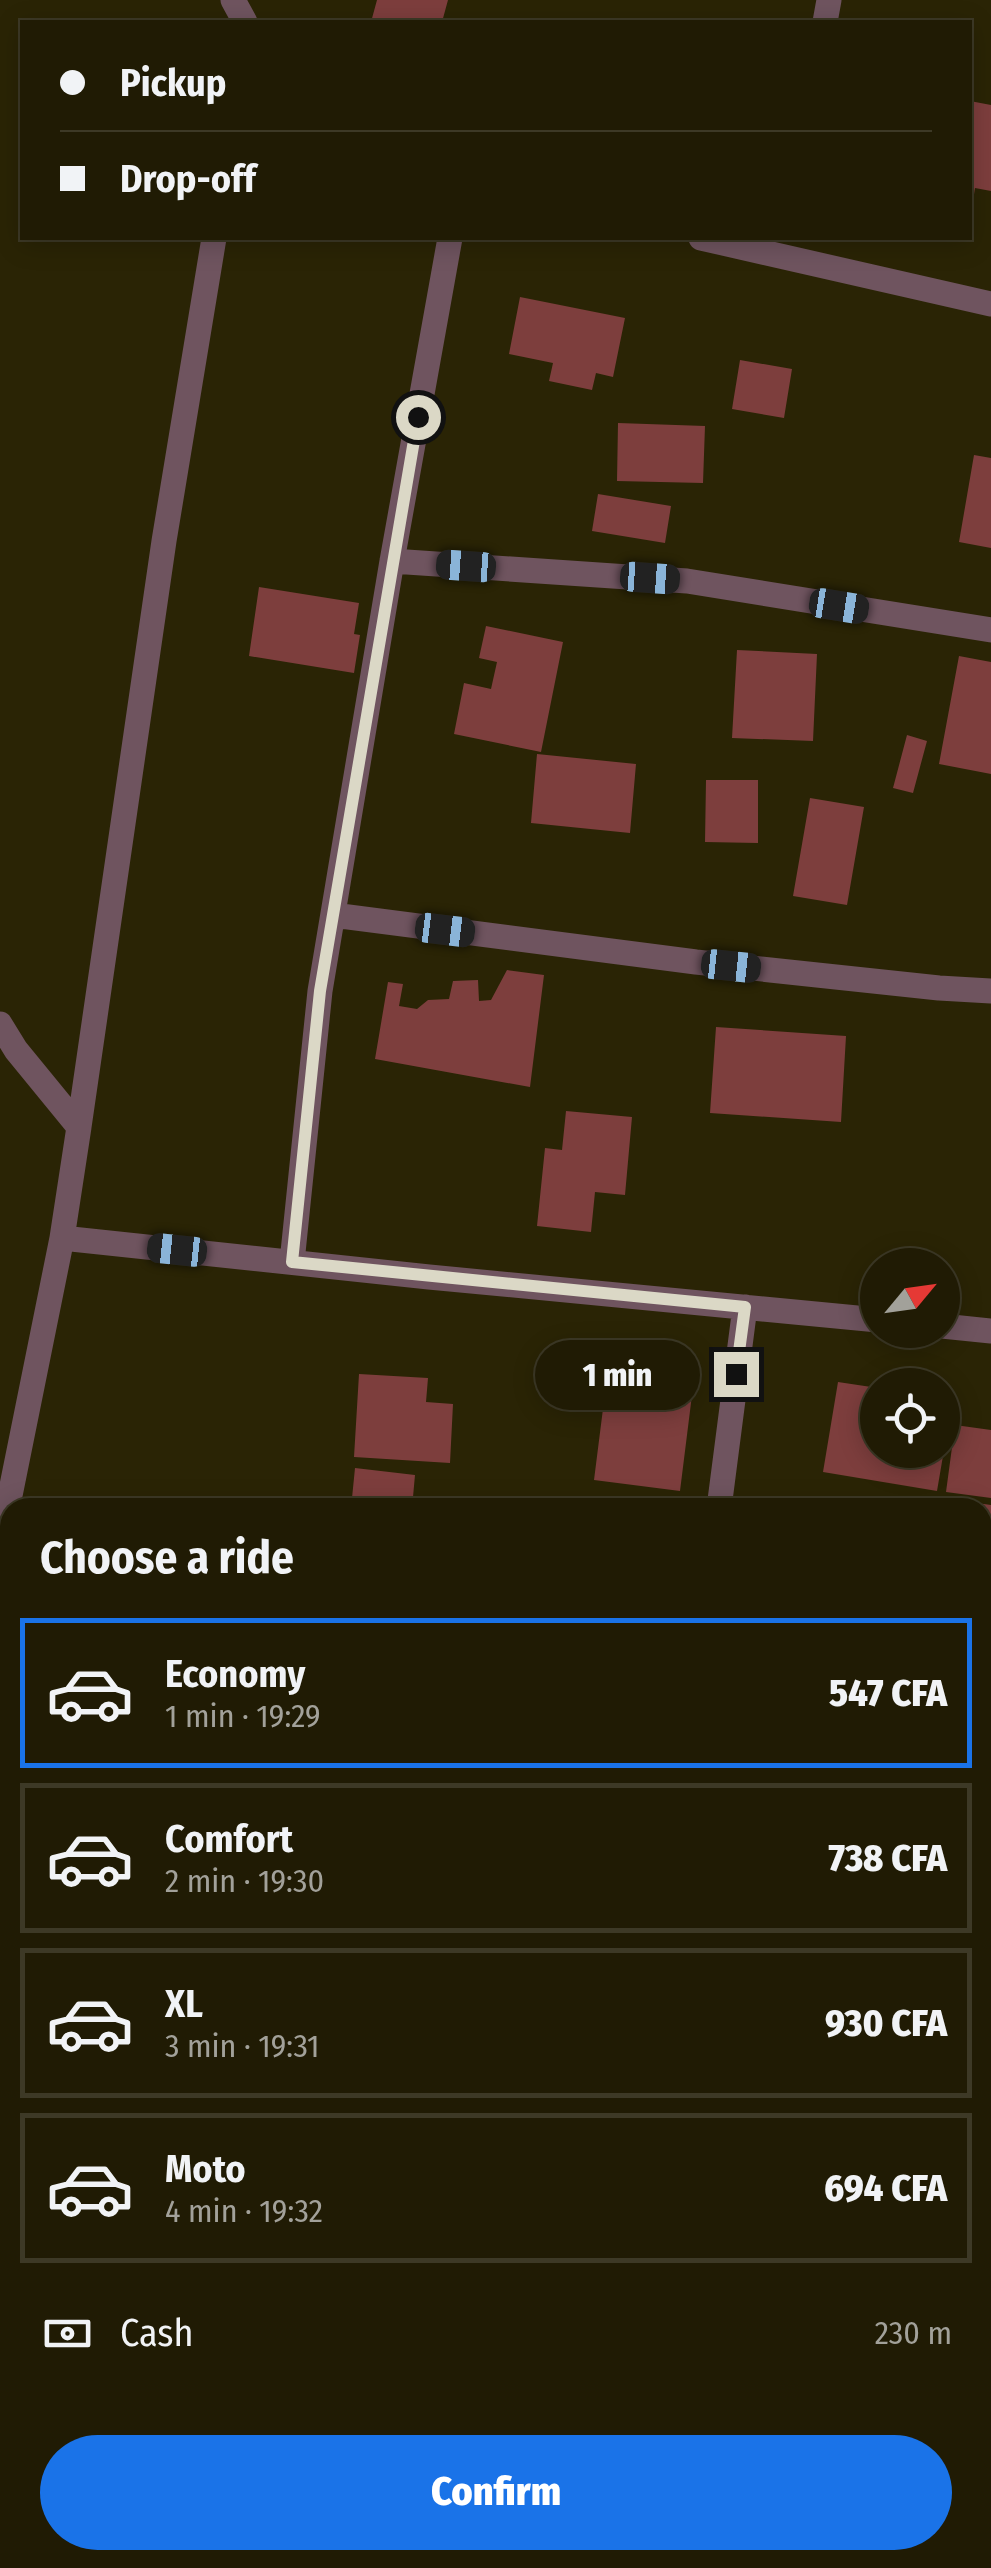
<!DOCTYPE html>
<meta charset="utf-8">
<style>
body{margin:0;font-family:"Fira Sans Condensed",sans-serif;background:#28240e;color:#f1f3f6;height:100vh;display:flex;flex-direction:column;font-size:38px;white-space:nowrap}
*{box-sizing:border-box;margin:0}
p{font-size:32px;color:#a2a19a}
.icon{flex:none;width:55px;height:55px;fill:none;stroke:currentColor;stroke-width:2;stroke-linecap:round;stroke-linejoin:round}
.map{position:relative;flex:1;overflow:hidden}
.side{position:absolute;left:0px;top:1498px;width:992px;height:1072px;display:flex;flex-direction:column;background:#201b04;border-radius:30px 30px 0 0;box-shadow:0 5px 25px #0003,0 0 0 2px #3d3926}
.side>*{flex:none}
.top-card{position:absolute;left:20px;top:20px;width:952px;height:220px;border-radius:0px;box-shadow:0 5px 25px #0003,0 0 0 2px #3d3926;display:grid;align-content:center;height:220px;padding:0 40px;background:#201b04}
.needle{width:65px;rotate:61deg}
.controls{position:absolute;left:860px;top:1248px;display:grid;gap:20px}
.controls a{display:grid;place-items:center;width:100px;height:100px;border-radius:50%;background:#201b04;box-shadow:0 5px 25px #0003,0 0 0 2px #3d3926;font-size:50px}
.end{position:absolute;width:45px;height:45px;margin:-22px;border:12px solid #dbd8c6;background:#111;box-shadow:0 0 0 5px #111}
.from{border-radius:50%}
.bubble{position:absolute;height:70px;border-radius:35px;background:#201b04;box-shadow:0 5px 25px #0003,0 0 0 2px #3d3926;font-size:32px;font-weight:800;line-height:70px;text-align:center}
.car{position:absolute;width:30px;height:60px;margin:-30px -15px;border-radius:12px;box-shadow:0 0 8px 2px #0007;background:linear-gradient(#222 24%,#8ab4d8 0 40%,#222 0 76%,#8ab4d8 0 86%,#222 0)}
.top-card b{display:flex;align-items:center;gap:35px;height:95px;font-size:38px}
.top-card b+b{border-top:2px solid #3d3926}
.top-card i{width:25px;height:25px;background:#f1f3f6}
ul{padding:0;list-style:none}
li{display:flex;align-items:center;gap:30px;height:150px;margin:0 20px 15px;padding:0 20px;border:5px solid #3d3926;border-radius:0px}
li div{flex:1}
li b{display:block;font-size:38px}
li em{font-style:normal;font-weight:800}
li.active{border-color:#1a73e8}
li>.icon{width:90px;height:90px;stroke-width:1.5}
h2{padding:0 40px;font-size:45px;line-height:120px}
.pay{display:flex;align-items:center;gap:25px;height:110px;padding:0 40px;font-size:38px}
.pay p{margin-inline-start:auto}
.button{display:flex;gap:20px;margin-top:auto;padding:20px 40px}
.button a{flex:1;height:115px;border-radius:60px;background:#1a73e8;color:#fff;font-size:40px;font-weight:800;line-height:115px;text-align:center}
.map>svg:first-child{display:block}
.building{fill:#7d3e3d}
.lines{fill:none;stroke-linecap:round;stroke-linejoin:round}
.path{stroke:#686348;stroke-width:6;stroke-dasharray:8 5;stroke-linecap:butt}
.street{stroke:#6f545f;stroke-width:25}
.route{stroke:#dbd8c6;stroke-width:12}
</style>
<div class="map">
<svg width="991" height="2568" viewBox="0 0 991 2568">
<rect width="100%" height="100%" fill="#2a2405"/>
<path class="building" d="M377,0H448L442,22H371Z
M970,101L991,105V191L975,188L972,207L970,206Z
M520,297L625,318L613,377L596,373L592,390L549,381L553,363L509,354Z
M740,360L792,369L784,418L732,409Z
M618,423L705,426L703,483L617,481Z
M974,455L991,458V548L959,542Z
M598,494L671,506L665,543L592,531Z
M259,587L359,603L354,634L360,635L354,673L249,656Z
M486,626L563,642L541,752L454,734L464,683L491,689L497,662L479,658Z
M737,650L817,654L813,741L732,738Z
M959,656L991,662V774L939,764Z
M907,735L927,741L913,793L893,788Z
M537,754L636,764L630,833L531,823Z
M706,780H758V843L705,842Z
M810,798L864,807L847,905L793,896Z
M507,970L544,975L530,1087L375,1059L388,982L403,984L399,1006L417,1009L428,1000L449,999L453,981L478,980L479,1001L491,1000Z
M716,1027L846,1036L841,1122L710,1113Z
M566,1111L632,1117L625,1195L595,1192L591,1232L537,1226L545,1148L562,1150Z
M359,1374L428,1378L426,1402L453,1404L450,1463L354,1457Z
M838,1382L878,1388V1450H944L937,1491L823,1472Z
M606,1385L692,1395L680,1491L594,1480Z
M942,1399L952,1401L945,1445H942Z
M955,1425L991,1430V1498L946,1492Z
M355,1468L415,1475L412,1508H351Z
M941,1498L991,1505V1580L982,1578V1508H940Z
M982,1677L991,1678V1742H982Z
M0,2219L10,2221V2296L0,2294Z
M0,2369L10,2391V2425L0,2429Z
M0,2432L10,2453V2475L0,2480Z"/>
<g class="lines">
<path class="path" d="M982,2149L991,2150"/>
<path class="street" d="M233,0L245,22
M825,22L829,0
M701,238L991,304
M392,561L687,581L991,630
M333,915L696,962L939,988L991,991
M0,1024L16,1050L79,1127L164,541L214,238
M79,1127L62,1238L429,1277L878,1320
M292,1262L320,991L392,561L450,238
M942,1326L991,1331
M719,1508L745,1307
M0,1545L62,1238
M0,1604L10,1605
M0,1989L10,1990
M0,2359H10
M518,2568L545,2560
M602,2568L603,2560
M987,2568L991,2524"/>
</g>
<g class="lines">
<path class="route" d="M418,417L320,991L292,1262L745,1307L736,1374"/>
</g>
</svg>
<div class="controls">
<a><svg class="needle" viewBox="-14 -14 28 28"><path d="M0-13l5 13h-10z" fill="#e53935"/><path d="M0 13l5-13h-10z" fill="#a2a19a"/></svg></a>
<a><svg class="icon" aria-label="locate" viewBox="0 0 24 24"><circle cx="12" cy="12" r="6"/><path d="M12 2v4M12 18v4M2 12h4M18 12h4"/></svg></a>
</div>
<i class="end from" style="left:418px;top:417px"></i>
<i class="end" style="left:736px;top:1374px"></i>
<div class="bubble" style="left:535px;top:1340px;width:165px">1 min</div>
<i class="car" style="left:466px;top:566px;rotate:274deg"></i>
<i class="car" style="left:650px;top:578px;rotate:94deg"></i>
<i class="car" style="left:839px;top:606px;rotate:99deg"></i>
<i class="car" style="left:445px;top:930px;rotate:97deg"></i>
<i class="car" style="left:731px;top:966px;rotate:96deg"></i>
<i class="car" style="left:177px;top:1250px;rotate:276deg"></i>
<div class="top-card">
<b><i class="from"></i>Pickup</b>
<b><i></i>Drop-off</b>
</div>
<section class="side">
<h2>Choose a ride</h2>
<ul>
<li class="active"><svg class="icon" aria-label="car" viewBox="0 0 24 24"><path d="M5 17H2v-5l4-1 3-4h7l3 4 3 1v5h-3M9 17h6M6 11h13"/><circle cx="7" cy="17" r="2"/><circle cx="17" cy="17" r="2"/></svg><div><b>Economy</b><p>1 min · 19:29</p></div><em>547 CFA</em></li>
<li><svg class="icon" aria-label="car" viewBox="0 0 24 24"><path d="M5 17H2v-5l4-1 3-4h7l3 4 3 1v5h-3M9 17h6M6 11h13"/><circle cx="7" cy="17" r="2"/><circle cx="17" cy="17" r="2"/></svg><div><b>Comfort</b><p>2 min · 19:30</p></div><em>738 CFA</em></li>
<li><svg class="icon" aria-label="car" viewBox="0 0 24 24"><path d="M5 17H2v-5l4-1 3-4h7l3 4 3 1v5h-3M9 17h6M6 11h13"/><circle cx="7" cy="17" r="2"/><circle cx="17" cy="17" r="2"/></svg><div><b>XL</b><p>3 min · 19:31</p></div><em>930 CFA</em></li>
<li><svg class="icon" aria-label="car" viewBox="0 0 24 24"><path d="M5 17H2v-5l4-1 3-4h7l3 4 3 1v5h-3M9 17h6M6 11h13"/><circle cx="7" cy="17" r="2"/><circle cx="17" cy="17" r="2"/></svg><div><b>Moto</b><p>4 min · 19:32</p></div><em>694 CFA</em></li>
</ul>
<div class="pay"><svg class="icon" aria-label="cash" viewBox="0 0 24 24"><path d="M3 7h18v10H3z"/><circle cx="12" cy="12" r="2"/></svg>Cash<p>230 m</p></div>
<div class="button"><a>Confirm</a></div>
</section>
</div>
